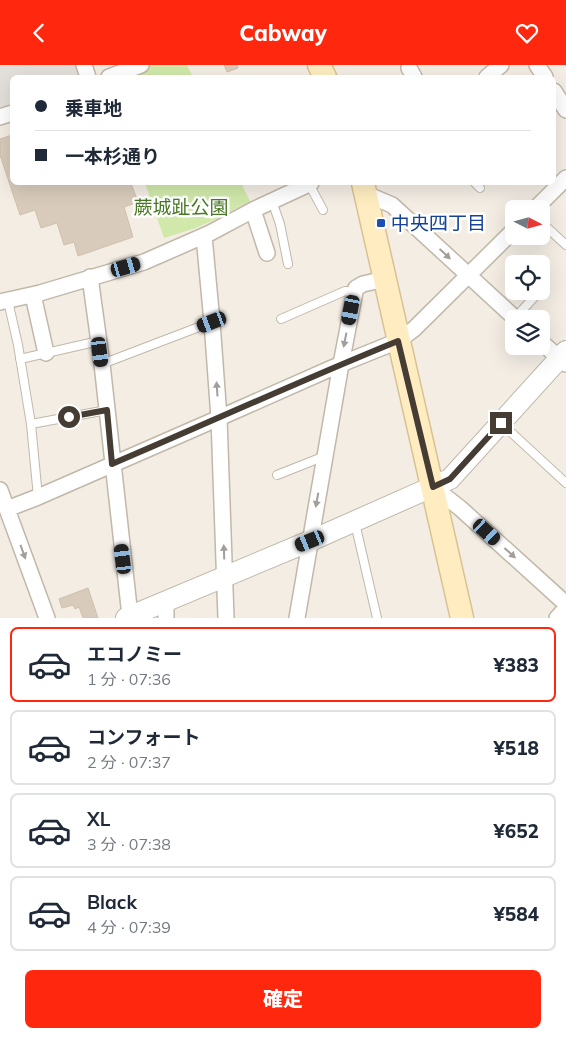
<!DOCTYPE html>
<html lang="ja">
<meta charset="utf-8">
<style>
body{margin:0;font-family:Mulish,"Noto Sans JP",sans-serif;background:#f2f2f3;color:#1f2937;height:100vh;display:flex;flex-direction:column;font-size:19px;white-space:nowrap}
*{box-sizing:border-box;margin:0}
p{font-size:16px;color:#747a83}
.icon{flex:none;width:28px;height:28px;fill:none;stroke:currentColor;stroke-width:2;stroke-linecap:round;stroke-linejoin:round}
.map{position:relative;height:553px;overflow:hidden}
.side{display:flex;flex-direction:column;background:#fff;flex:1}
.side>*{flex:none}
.top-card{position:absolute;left:10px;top:10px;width:546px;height:110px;border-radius:8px;box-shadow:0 5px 20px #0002;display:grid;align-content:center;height:110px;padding:0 25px;background:#fff}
.needle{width:32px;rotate:96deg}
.buttons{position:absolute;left:505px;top:135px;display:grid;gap:10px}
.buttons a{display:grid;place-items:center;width:45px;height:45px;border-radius:8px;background:#fff;box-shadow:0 5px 20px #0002;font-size:25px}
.end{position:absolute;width:22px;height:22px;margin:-11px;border:6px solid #453d33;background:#fff;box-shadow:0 0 0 2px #fff}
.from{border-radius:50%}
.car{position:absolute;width:15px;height:30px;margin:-15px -8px;border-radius:6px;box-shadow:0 0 4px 1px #0007;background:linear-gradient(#222 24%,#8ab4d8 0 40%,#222 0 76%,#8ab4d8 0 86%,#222 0)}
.top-card b{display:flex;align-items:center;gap:18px;height:48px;font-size:19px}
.top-card b+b{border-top:1px solid #e0e1e3}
.top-card i{width:12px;height:12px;background:#1f2937}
ul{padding:9px 0 0;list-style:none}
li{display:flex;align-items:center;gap:15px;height:75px;margin:0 10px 8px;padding:0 15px;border:2px solid #e0e1e3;border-radius:8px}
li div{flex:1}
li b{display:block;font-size:19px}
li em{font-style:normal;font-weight:800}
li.active{border-color:#ff270e}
li>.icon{width:45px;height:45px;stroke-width:1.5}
.primary-button{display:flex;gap:10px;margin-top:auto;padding:10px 25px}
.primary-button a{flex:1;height:58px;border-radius:8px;background:#ff270e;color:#fff;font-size:20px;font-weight:800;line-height:58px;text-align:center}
header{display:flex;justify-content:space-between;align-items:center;height:65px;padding:0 25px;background:#ff270e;color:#fff;font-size:22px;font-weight:800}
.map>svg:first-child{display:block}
.green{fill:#d0e9aa}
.parking{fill:#e3e0dc}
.building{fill:#d8cbbb;stroke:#d0c0ac}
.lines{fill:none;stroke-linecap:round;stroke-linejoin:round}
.service-casing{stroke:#c1b8a9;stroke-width:10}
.minor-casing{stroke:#c1b8a9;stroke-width:18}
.tertiary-casing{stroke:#c1b8a9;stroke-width:22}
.secondary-casing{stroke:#d8c293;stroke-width:25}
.service{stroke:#fff;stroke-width:8}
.minor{stroke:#fff;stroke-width:15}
.tertiary{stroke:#fff;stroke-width:20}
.secondary{stroke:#ffedc1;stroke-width:22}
.oneway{fill:#a29e99}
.route{stroke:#453d33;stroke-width:6}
.transit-dot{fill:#1a4fb4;stroke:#fff;stroke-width:2}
.labels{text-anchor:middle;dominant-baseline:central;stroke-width:5;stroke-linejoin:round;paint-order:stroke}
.park-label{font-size:19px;fill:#487825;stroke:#fff}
.transit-label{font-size:19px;fill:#164399;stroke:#fff;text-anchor:start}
</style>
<header><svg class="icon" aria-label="back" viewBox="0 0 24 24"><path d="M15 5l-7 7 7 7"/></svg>Cabway<svg class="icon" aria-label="heart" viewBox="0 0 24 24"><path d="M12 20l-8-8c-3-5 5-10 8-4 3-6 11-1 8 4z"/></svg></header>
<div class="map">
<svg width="566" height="553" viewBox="0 0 566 553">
<rect width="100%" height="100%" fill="#f3ede4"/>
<path class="green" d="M147,0H187L193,12H115Z
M145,118H241L250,136L214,155L193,164L164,173Z"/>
<path class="parking" d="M0,0H79L83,12H12V38L0,43Z"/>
<path class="building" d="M224,0H237L238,3L227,7Z
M12,70V118H131L138,137L124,142L133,172L78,191L74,177L64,180L57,158L41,163L35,145L20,150L0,90V74Z
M88,523L98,553H83L79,542L75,544L73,540L62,543L59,534Z"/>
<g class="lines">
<g class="service-casing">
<path id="service" d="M475,118L480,123
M309,119L323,145
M272,136L280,159L288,199
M541,157L566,180
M8,236L18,280L31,359L38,432
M515,253L537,229
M281,254L345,226L355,227
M20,294L99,276
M102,299L212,257
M501,358L566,418
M31,359L107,345
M277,410L325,391
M355,458L377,553"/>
</g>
<g class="minor-casing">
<path id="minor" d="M84,0L88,12
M537,0L545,12
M409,3L414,12
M109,12L141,0
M487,12L501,0
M554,26L566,45
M0,52L12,48
M366,129L392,140L516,254
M535,144L566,113
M253,145L267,188
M204,171L212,257L219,353L226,553
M90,212L102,299L130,551
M33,230L46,288
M0,237L40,228L144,197L210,168L253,145L311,118
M541,277L566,299
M433,422L460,443L566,539
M0,425L47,553
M7,444L38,432L219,353L341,299L398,276L414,264L514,165
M166,536V553
M297,553L341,299L355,227L356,223L363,219L385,214
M557,553L566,543"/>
</g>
<g class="tertiary-casing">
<path id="tertiary" d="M126,553L310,476L450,414L566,286"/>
</g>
<g class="secondary-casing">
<path id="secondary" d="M319,0L325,12
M363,118L462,553"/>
</g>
<use href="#service" class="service"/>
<use href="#minor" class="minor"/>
<use href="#tertiary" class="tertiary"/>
<use href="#secondary" class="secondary"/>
</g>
<defs><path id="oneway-solid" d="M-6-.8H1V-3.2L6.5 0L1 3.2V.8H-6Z" transform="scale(1.25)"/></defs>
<g class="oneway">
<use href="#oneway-solid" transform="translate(445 189) rotate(43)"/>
<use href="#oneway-solid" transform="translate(345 275) rotate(101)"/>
<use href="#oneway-solid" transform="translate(217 324) rotate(-94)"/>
<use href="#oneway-solid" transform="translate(317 435) rotate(100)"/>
<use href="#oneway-solid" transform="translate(23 487) rotate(70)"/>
<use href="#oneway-solid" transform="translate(224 487) rotate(-92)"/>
<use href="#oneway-solid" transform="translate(510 488) rotate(42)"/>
</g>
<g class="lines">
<path class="route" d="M69,352L107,345L112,399C208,358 302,315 398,276L433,422L450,414L501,358"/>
</g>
<rect class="transit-dot" x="376" y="153" width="10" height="10" rx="2.5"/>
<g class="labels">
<g class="park-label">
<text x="181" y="142">蕨城趾公園</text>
</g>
<g class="transit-label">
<text x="391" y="158">中央四丁目</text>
</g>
</g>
</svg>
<div class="buttons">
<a><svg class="needle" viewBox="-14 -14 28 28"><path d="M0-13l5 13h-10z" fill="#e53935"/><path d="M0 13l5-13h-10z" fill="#747a83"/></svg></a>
<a><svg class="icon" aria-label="locate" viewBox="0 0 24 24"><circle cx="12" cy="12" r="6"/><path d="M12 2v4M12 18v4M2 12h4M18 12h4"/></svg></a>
<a><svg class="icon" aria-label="layers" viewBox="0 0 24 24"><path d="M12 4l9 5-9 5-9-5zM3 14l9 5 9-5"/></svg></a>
</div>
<i class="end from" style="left:69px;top:352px"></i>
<i class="end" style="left:501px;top:358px"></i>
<i class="car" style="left:126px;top:202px;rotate:74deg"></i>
<i class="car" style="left:351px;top:245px;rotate:191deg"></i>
<i class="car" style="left:212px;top:257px;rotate:249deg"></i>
<i class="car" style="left:100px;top:287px;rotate:173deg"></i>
<i class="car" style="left:487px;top:467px;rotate:132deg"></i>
<i class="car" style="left:310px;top:476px;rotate:248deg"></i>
<i class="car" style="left:123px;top:494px;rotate:353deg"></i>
<div class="top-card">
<b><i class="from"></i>乗車地</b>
<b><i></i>一本杉通り</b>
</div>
</div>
<section class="side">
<ul>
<li class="active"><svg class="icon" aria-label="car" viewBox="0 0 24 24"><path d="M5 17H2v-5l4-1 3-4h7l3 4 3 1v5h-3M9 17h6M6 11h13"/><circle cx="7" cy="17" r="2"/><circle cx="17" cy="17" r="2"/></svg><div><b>エコノミー</b><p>1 分 · 07:36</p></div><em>¥383</em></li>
<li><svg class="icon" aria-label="car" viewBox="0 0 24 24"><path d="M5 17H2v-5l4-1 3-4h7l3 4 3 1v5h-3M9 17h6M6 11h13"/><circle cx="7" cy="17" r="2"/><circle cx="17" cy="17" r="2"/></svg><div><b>コンフォート</b><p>2 分 · 07:37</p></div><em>¥518</em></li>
<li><svg class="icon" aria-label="car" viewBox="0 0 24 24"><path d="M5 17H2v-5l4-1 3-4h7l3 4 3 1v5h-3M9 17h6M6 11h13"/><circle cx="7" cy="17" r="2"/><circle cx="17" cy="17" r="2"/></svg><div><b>XL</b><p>3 分 · 07:38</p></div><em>¥652</em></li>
<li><svg class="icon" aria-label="car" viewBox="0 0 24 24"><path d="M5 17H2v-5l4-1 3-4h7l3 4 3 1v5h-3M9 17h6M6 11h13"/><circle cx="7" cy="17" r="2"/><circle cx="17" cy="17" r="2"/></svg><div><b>Black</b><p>4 分 · 07:39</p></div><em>¥584</em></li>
</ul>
<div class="primary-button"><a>確定</a></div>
</section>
